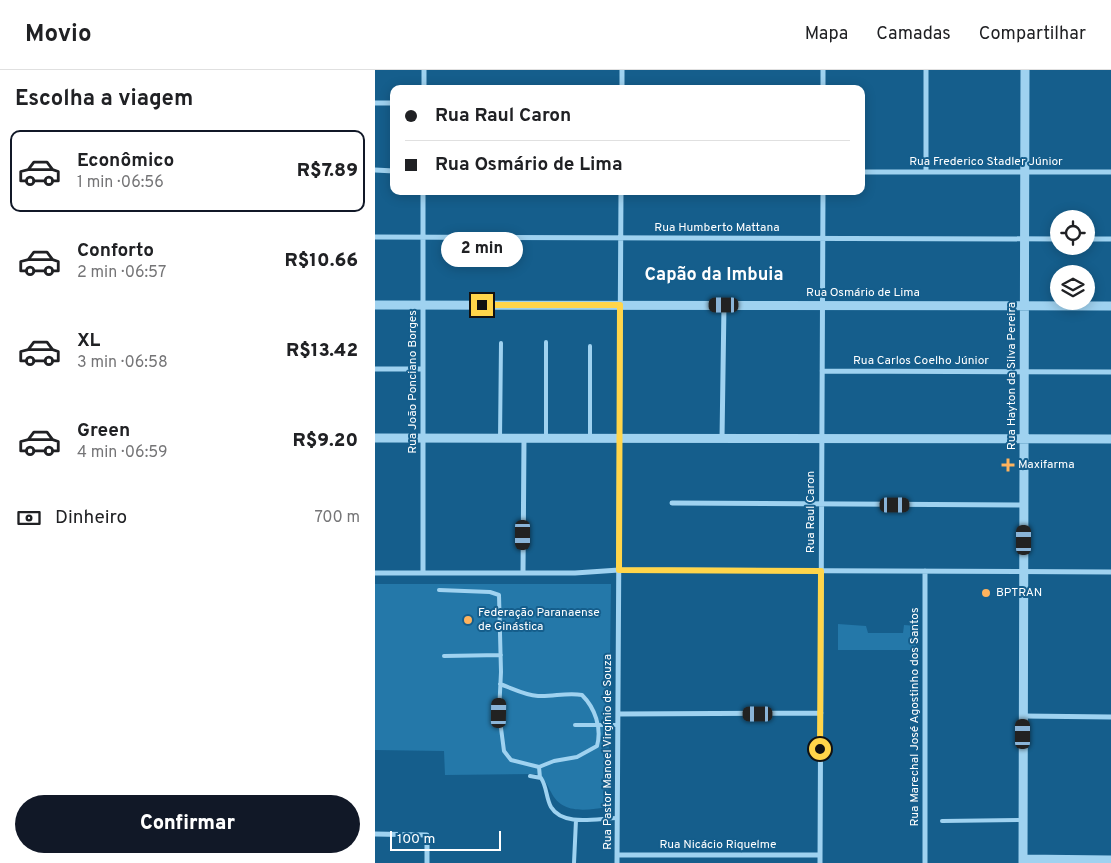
<!DOCTYPE html>
<html lang="pt">
<meta charset="utf-8">
<style>
body{margin:0;font-family:Overpass,sans-serif;background:#f2f2f2;color:#202124;height:100vh;display:flex;flex-direction:column;font-size:19px;white-space:nowrap}
*{box-sizing:border-box;margin:0}
p{font-size:16px;color:#757577}
.icon{flex:none;width:28px;height:28px;fill:none;stroke:currentColor;stroke-width:2;stroke-linecap:round;stroke-linejoin:round}
.map{position:relative;flex:1;overflow:hidden}
.panel{display:flex;flex-direction:column;background:#fff;width:375px}
.panel>*{flex:none}
.top-card{position:absolute;left:15px;top:15px;width:475px;height:110px;border-radius:10px;box-shadow:0 2px 12px #0003;display:grid;align-content:center;height:110px;padding:0 15px;background:#fff}
.fabs{position:absolute;left:675px;top:140px;display:grid;gap:10px}
.fabs a{display:grid;place-items:center;width:45px;height:45px;border-radius:50%;background:#fff;box-shadow:0 2px 12px #0003;font-size:25px}
.scale{position:absolute;left:15px;bottom:12px;width:111px;box-sizing:border-box;padding-left:5px;border:2px solid #fff;border-top:0;font-size:14px;line-height:18px;white-space:nowrap;color:#fff;-webkit-text-stroke:4px #155e8c;paint-order:stroke}
.end{position:absolute;width:22px;height:22px;margin:-11px;border:6px solid #ffd54a;background:#111;box-shadow:0 0 0 2px #111}
.from{border-radius:50%}
.bubble{position:absolute;height:35px;border-radius:18px;background:#fff;box-shadow:0 2px 12px #0003;font-size:16px;font-weight:800;line-height:35px;text-align:center}
.car{position:absolute;width:15px;height:30px;margin:-15px -8px;border-radius:6px;box-shadow:0 0 4px 1px #0007;background:linear-gradient(#222 24%,#8ab4d8 0 40%,#222 0 76%,#8ab4d8 0 86%,#222 0)}
.top-card b{display:flex;align-items:center;gap:18px;height:48px;font-size:19px}
.top-card b+b{border-top:1px solid #e0e0e0}
.top-card i{width:12px;height:12px;background:#202124}
ul{padding:0;list-style:none}
li{display:flex;align-items:center;gap:15px;height:82px;margin:0 10px 8px;padding:0 5px;border:2px solid transparent;border-radius:10px}
li div{flex:1}
li b{display:block;font-size:19px}
li em{font-style:normal;font-weight:800}
li.on{border-color:#111827}
li>.icon{width:45px;height:45px;stroke-width:1.5}
h2{padding:0 15px;font-size:22px;line-height:60px}
.pay{display:flex;align-items:center;gap:12px;height:55px;padding:0 15px;font-size:19px}
.pay p{margin-inline-start:auto}
.primary-button{display:flex;gap:10px;margin-top:auto;padding:10px 15px}
.primary-button a{flex:1;height:58px;border-radius:30px;background:#111827;color:#fff;font-size:20px;font-weight:800;line-height:58px;text-align:center}
header{display:flex;align-items:center;gap:30px;box-sizing:border-box;height:70px;padding:0 25px;background:#fff;border-bottom:1px solid #e0e0e0}
header strong{font-size:24px}
nav{display:flex;gap:28px;margin-inline-start:auto;font-size:18px}
main{display:flex;flex:1;min-height:0}
.map>svg:first-child{display:block}
.green{fill:#2478a9}
.lines{fill:none;stroke-linecap:round;stroke-linejoin:round}
.service{stroke:#9fd2f0;stroke-width:4}
.minor{stroke:#9fd2f0;stroke-width:5}
.tertiary{stroke:#9fd2f0;stroke-width:9}
.route{stroke:#ffd54a;stroke-width:6}
.poi-dot{fill:#ffb35d;stroke:#155e8c;stroke-width:2}
.labels{text-anchor:middle;dominant-baseline:central;stroke-width:4;stroke-linejoin:round;paint-order:stroke}
.street-label{font-size:12px;fill:#fff;stroke:#155e8c}
.poi-label{font-size:12px;fill:#fff;stroke:#155e8c;text-anchor:start}
.district-label{font-size:18px;font-weight:bold;fill:#fff;stroke:#155e8c}
</style>
<header>
<strong>Movio</strong>
<nav><a>Mapa</a><a>Camadas</a><a>Compartilhar</a></nav>
</header>
<main>
<section class="panel">
<h2>Escolha a viagem</h2>
<ul>
<li class="on"><svg class="icon" aria-label="car" viewBox="0 0 24 24"><path d="M5 17H2v-5l4-1 3-4h7l3 4 3 1v5h-3M9 17h6M6 11h13"/><circle cx="7" cy="17" r="2"/><circle cx="17" cy="17" r="2"/></svg><div><b>Econômico</b><p>1 min · 06:56</p></div><em>R$7.89</em></li>
<li><svg class="icon" aria-label="car" viewBox="0 0 24 24"><path d="M5 17H2v-5l4-1 3-4h7l3 4 3 1v5h-3M9 17h6M6 11h13"/><circle cx="7" cy="17" r="2"/><circle cx="17" cy="17" r="2"/></svg><div><b>Conforto</b><p>2 min · 06:57</p></div><em>R$10.66</em></li>
<li><svg class="icon" aria-label="car" viewBox="0 0 24 24"><path d="M5 17H2v-5l4-1 3-4h7l3 4 3 1v5h-3M9 17h6M6 11h13"/><circle cx="7" cy="17" r="2"/><circle cx="17" cy="17" r="2"/></svg><div><b>XL</b><p>3 min · 06:58</p></div><em>R$13.42</em></li>
<li><svg class="icon" aria-label="car" viewBox="0 0 24 24"><path d="M5 17H2v-5l4-1 3-4h7l3 4 3 1v5h-3M9 17h6M6 11h13"/><circle cx="7" cy="17" r="2"/><circle cx="17" cy="17" r="2"/></svg><div><b>Green</b><p>4 min · 06:59</p></div><em>R$9.20</em></li>
</ul>
<div class="pay"><svg class="icon" aria-label="cash" viewBox="0 0 24 24"><path d="M3 7h18v10H3z"/><circle cx="12" cy="12" r="2"/></svg>Dinheiro<p>700 m</p></div>
<div class="primary-button"><a>Confirmar</a></div>
</section>
<div class="map">
<svg width="736" height="793" viewBox="0 0 736 793">
<rect width="100%" height="100%" fill="#155e8c"/>
<path class="green" d="M0,514H236L233,737C212,740 187,745 176,722C172,715 170,708 161,704L70,705L69,681L0,680Z
M463,554L491,556L493,563H528L529,555L541,556V580H463Z"/>
<g class="lines">
<path class="service" d="M125,369L126,273
M171,369V272
M215,369V276
M64,520L115,522L124,525L126,602L124,643L129,681L136,690L164,697L165,708
M69,586L126,585
M125,614C139,619 149,625 163,626C178,627 192,622 207,625C220,638 227,658 222,676L202,687L179,691L164,697
M200,655H243
M155,706L166,708C172,717 171,728 176,737C188,757 223,748 242,748
M567,751L648,750
M199,793L201,750"/>
<path class="minor" d="M49,19V0
M247,19V0
M448,19V0
M0,33H19
M0,100L19,101
M486,102H736
M551,102V0
M0,167L684,169
M711,169H736
M0,299H48
M447,301L736,302
M347,369L349,235
M297,433L649,435
M0,503H200L244,500L736,502
M48,503V121
M148,503L149,369
M243,644L446,643
M648,646L736,647
M0,764L52,765V793
M242,785H445
M242,793L246,121
M445,793L448,121
M550,793V501"/>
<path class="tertiary" d="M0,235L736,236
M0,368L736,369
M648,789L736,790
M648,793L650,0"/>
</g>
<g class="lines">
<path class="route" d="M107,235H245L244,500L446,501L445,679"/>
</g>
<g class="poi-dot">
<path d="M630.5 387.5h5v5h5v5h-5v5h-5v-5h-5v-5h5z"/>
<circle cx="611" cy="523" r="5"/>
<circle cx="93" cy="550" r="5"/>
</g>
<g class="labels">
<g class="street-label">
<text x="611" y="92">Rua Frederico Stadler Júnior</text>
<text x="342" y="158">Rua Humberto Mattana</text>
<text x="488" y="223">Rua Osmário de Lima</text>
<text x="546" y="291">Rua Carlos Coelho Júnior</text>
<text transform="translate(637 306) rotate(-90)">Rua Hayton da Silva Pereira</text>
<text transform="translate(38 312) rotate(-90)">Rua João Ponciano Borges</text>
<text transform="translate(436 442) rotate(-90)">Rua Raul Caron</text>
<text transform="translate(540 647) rotate(-90)">Rua Marechal José Agostinho dos Santos</text>
<text transform="translate(233 682) rotate(-90)">Rua Pastor Manoel Virgínio de Souza</text>
<text x="343" y="775">Rua Nicácio Riquelme</text>
</g>
<g class="poi-label">
<text x="643" y="395">Maxifarma</text>
<text x="621" y="523">BPTRAN</text>
<text x="103" y="543">Federação Paranaense<tspan x="103" dy="14">de Ginástica</tspan></text>
</g>
<g class="district-label">
<text x="339" y="205">Capão da Imbuia</text>
</g>
</g>
</svg>
<div class="fabs">
<a><svg class="icon" aria-label="locate" viewBox="0 0 24 24"><circle cx="12" cy="12" r="6"/><path d="M12 2v4M12 18v4M2 12h4M18 12h4"/></svg></a>
<a><svg class="icon" aria-label="layers" viewBox="0 0 24 24"><path d="M12 4l9 5-9 5-9-5zM3 14l9 5 9-5"/></svg></a>
</div>
<div class="scale">100 m</div>
<i class="end from" style="left:445px;top:679px"></i>
<i class="end" style="left:107px;top:235px"></i>
<div class="bubble" style="left:66px;top:162px;width:82px">2 min</div>
<i class="car" style="left:349px;top:235px;rotate:270deg"></i>
<i class="car" style="left:520px;top:435px;rotate:90deg"></i>
<i class="car" style="left:148px;top:465px;rotate:180deg"></i>
<i class="car" style="left:649px;top:470px;rotate:0deg"></i>
<i class="car" style="left:124px;top:643px;rotate:1deg"></i>
<i class="car" style="left:383px;top:644px;rotate:270deg"></i>
<i class="car" style="left:648px;top:664px;rotate:0deg"></i>
<div class="top-card">
<b><i class="from"></i>Rua Raul Caron</b>
<b><i></i>Rua Osmário de Lima</b>
</div>
</div>
</main>
